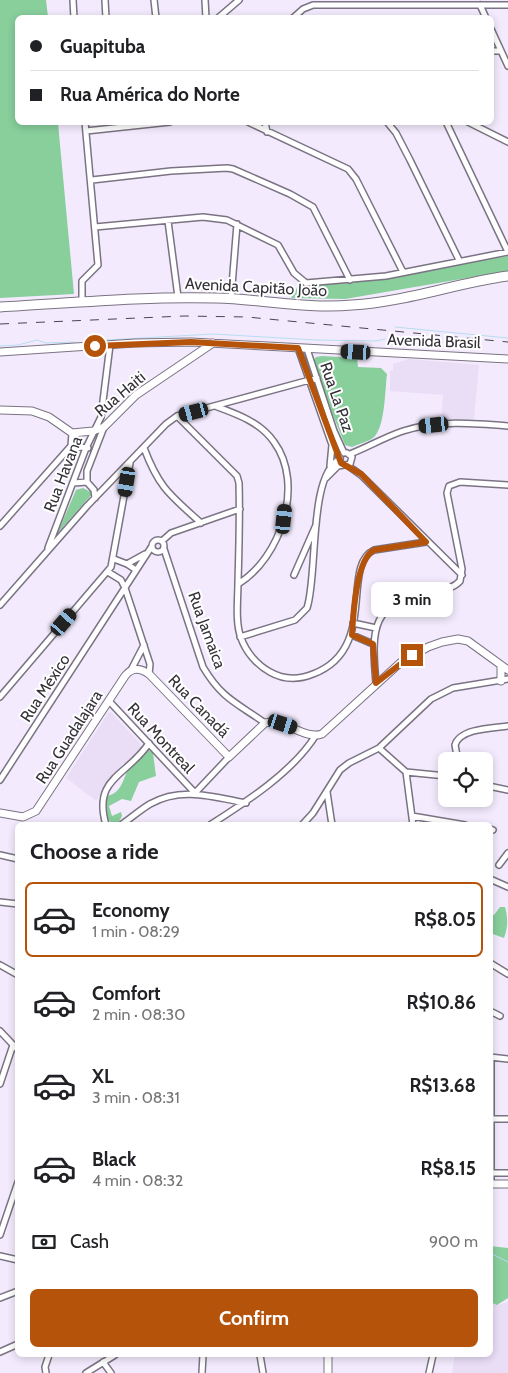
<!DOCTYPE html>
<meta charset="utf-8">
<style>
body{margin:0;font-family:Cabin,sans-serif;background:#f2f2f2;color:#202124;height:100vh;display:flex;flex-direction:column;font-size:19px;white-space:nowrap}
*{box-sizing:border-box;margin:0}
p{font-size:16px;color:#757577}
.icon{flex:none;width:28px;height:28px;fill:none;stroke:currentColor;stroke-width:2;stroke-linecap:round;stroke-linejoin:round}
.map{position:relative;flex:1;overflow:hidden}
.side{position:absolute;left:15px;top:822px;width:478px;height:535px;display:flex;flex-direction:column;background:#fff;border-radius:8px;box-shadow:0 2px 8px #0003}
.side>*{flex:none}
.top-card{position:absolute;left:15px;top:15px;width:479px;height:110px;border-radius:8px;box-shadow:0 2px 8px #0003;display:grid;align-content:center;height:110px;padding:0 15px;background:#fff}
.controls{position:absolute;left:438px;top:752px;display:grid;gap:10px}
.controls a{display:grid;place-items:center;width:55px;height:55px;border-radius:8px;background:#fff;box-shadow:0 2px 8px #0003;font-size:25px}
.end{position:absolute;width:22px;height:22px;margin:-11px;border:6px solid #b45309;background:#fff;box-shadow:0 0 0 2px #fff}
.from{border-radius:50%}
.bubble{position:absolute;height:35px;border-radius:8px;background:#fff;box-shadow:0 2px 8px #0003;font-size:16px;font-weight:700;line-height:35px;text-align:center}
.car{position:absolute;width:15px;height:30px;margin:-15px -8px;border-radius:6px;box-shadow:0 0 4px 1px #0007;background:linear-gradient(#222 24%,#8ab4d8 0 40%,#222 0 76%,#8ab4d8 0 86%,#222 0)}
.top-card b{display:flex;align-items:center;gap:18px;height:48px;font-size:19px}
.top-card b+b{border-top:1px solid #e0e0e0}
.top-card i{width:12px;height:12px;background:#202124}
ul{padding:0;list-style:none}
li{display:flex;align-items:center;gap:15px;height:75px;margin:0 10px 8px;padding:0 5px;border:2px solid transparent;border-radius:8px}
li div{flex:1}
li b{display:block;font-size:19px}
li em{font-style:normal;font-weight:700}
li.on{border-color:#b45309}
li>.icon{width:45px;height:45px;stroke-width:1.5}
h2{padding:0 15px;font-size:22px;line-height:60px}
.pay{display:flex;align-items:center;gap:12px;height:55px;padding:0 15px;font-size:19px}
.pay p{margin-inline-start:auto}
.button{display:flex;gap:10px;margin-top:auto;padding:10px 15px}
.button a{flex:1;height:58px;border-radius:8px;background:#b45309;color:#fff;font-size:20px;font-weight:700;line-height:58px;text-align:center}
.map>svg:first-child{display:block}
.built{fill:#eadef7}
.green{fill:#88cf9c}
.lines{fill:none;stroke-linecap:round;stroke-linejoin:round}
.stream{stroke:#b7ddf2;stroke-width:1}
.street-casing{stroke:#7b7383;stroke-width:8}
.secondary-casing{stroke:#7b7383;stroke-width:9}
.highway-casing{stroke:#7b7383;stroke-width:11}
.street{stroke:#fff;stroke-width:5}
.secondary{stroke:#fff;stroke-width:7}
.highway{stroke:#fff;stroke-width:9}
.rail{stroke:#49454d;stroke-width:1;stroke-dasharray:9 9;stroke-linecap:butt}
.route{stroke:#b45309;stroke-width:6}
.labels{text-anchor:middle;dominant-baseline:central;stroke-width:4;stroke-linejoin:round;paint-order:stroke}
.street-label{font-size:16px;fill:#343138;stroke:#fff}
</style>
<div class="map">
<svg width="508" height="1373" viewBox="0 0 508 1373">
<rect width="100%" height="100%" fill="#f3ebfd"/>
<path class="built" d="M409,359L479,365L474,419L441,420L443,395L390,391V371L393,370V364Z
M111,712L140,743L141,748L138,755L127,764L123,763L96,801L66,778L108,713Z
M490,1302L497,1305L508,1302V1373H452L455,1355H490Z"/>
<path class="green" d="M0,0H46L48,17L18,18V122L58,123L74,294L0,298Z
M508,256V271L345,299L291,298L298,286L350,283Z
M322,356L357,358L358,367L381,368L387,374C385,390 385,429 373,438C367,442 358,444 352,447L345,445L312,363L316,357Z
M83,488L93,493L57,534L76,490Z
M148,749L153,753L156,776L139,782L131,801L122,799L109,806L112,816L121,812L122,816L117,825C103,820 103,809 107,796C125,792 122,774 133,763C139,758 143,756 148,749Z
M500,907H505C508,917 508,928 504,938L490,933V914L494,915Z
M490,1246L508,1248V1298L497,1305L490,1302Z"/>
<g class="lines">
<path class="stream" d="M395,327L508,338
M88,341L213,334L316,340L376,341L385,339
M0,346L18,345L37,340L46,343L75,342
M490,1253L508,1262"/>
<g class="street-casing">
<path id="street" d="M73,0L74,18
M105,0L106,18
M154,0L156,18
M205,0L206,18
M480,5L486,18
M218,18L239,0
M293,18L303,9L313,5H508
M491,29L508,66
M491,51H501
M248,122L348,169L356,179L403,272
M265,122L267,132
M387,122L396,133L410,160L459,260
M446,122L508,252
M468,122L508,142
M86,131L170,122
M92,180L171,171L227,168L233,169L290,194L313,207L350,280
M168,221L178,297
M95,227L203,217L227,220L278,245L294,273L306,283L386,276L508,252
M231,298L237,224
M82,302V281L98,265L85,122
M298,348L331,442L340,458
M307,349L334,431L344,453
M215,406C237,414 260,422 274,442C305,484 281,558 238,584
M177,416L237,476L239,483C240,516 239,549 238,582C238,599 235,622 241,638C246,652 257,665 270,672C284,680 298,680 313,674C379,649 340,566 374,550L426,542
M71,446L88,448
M144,448C159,488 170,495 201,523
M350,454C368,447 385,437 403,431C437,420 473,423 508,426
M347,465L361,475L462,575
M330,466L332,445
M326,478L338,466L350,464L352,457L347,453
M73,483L87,482
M95,498L94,490L87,482V471L104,427
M0,526L71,446L72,433
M152 546a6 6 0 1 1 12 0a6 6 0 1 1-12 0Z
M162,541L171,533L240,509
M48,548L86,448L101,417L110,345
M164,549L203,667C222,699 237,703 265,723
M114,559L127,564L136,570
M127,564L145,554
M108,572L121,580L125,588L150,664L149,674
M294,575L316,525
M0,605L87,506L166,424L177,416L317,378
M353,623L376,628
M352,635L373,644
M240,637L295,620L307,608C318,576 308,474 340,459
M131,670L144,645
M376,683C371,628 371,602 432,591C443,589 453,589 460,581L462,569L447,493L449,486L460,482L508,485
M0,697L111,567L130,463
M109,701L195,793L229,757
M379,748L406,772L413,825
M458,761L455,745C460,728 494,728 508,726
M406,772L446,776
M0,780L152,546
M484,785L508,790
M327,792L332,825
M412,816L465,825
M106,825C92,777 128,776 149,743
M121,825C131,818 140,810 150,804C181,786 214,797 246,803
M210,825C246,802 293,772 316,735
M302,825L313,813L340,770L349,763L379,748L431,699L453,688L508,679
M490,829L493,830
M0,855L18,859
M499,865L508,853
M490,879L508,887
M0,902L18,904
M490,963L508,974
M0,965L18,975
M490,1011L500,1016
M0,1031L18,1050
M490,1057L508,1059
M491,1057V1184
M0,1084L13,1045
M492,1119H508
M490,1173H508
M0,1235L18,1182
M0,1256L18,1260
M0,1298L18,1291
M0,1352L18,1344
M260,1355L263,1373
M103,1362L111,1373
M46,1373L45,1367L49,1355
M86,1373L115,1355
M202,1373L203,1355
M429,1373L433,1355"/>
</g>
<g class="secondary-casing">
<path id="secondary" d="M0,352L135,343L191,342L508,359
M0,410L32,411L49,417L72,433L93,431L104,427L136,395L213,343
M501,681V666
M0,813L23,817L36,811L125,676C132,667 140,668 149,674L229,757L265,723C285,718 304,740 322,734L400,663L428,647L442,642L458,639L468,641L508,670
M490,1184H508
M328,1373V1355"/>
</g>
<g class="highway-casing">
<path id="highway" d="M0,307C72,303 144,296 216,298C261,299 306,309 352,305C405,302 456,283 508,276"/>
</g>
<use href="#street" class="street"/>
<use href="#secondary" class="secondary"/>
<use href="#highway" class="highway"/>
<path class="rail" d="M0,324L184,316L247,317L508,342"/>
</g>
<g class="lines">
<path class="route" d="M95,346L191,342L298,348L341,463L361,474L426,542L374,550C356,559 353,616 352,635L373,644L376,683L412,655"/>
</g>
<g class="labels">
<g class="street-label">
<text transform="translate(256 287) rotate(3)">Avenida Capitão João</text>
<text transform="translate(434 341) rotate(2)">Avenida Brasil</text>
<text transform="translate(120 394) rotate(-40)">Rua Haiti</text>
<text transform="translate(337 397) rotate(71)">Rua La Paz</text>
<text transform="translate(63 474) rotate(-69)">Rua Havana</text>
<text transform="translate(207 630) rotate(70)">Rua Jamaica</text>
<text transform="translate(45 688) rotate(-57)">Rua México</text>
<text transform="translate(199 706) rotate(46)">Rua Canadá</text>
<text transform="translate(69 737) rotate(-57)">Rua Guadalajara</text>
<text transform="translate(161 738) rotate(47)">Rua Montreal</text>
</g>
</g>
</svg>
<div class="controls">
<a><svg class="icon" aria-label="locate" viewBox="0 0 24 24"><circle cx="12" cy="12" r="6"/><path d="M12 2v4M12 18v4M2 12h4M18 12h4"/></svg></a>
</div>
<i class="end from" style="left:95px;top:346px"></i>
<i class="end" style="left:412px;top:655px"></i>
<div class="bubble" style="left:371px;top:582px;width:82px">3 min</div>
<i class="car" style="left:356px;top:352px;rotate:273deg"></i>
<i class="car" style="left:194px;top:412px;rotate:255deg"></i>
<i class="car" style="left:434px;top:425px;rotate:264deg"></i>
<i class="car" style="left:127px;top:482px;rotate:189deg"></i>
<i class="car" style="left:284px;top:519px;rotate:6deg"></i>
<i class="car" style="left:64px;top:622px;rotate:41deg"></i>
<i class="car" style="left:283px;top:724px;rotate:108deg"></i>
<div class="top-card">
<b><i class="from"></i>Guapituba</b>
<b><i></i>Rua América do Norte</b>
</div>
<section class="side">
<h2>Choose a ride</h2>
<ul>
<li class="on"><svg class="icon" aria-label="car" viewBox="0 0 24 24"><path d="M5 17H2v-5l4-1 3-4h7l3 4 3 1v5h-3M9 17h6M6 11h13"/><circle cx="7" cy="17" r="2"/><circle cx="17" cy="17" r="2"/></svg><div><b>Economy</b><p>1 min · 08:29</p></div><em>R$8.05</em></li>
<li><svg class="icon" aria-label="car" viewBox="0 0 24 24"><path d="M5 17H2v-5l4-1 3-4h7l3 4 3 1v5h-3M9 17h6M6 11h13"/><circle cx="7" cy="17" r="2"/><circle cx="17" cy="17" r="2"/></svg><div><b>Comfort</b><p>2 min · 08:30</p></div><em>R$10.86</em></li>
<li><svg class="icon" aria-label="car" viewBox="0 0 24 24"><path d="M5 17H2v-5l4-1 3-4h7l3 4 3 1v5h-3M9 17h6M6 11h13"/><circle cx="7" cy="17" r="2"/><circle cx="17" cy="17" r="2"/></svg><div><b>XL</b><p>3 min · 08:31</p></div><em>R$13.68</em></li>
<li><svg class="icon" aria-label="car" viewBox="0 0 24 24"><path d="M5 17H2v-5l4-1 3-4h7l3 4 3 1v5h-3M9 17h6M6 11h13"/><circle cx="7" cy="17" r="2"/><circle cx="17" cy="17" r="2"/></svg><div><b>Black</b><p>4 min · 08:32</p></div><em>R$8.15</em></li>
</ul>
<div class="pay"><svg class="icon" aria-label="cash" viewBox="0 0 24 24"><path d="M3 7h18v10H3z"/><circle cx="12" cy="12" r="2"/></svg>Cash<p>900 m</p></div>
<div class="button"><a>Confirm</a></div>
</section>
</div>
